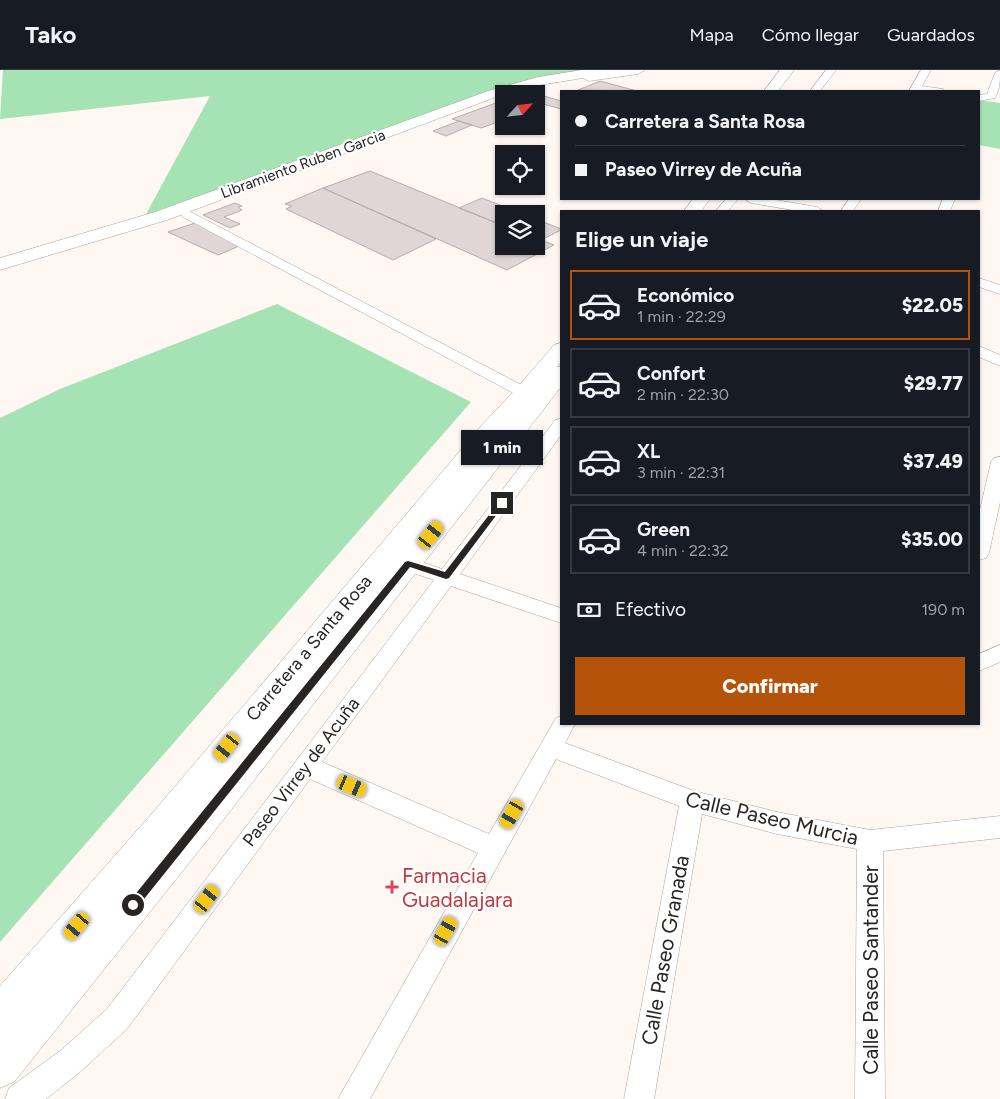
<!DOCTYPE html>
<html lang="es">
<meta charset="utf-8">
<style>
body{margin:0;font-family:Figtree,sans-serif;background:#242831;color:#f1f3f6;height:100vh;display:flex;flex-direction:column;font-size:19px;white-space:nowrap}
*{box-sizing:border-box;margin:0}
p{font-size:16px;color:#9ea1a6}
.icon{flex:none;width:28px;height:28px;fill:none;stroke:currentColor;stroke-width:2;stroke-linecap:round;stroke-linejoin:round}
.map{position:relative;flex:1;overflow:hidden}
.side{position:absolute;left:560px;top:140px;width:420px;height:515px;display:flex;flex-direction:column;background:#171b24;border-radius:0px;box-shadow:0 1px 4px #0004}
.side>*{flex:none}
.hud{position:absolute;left:560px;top:20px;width:420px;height:110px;border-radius:0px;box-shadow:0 1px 4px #0004;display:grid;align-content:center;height:110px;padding:0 15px;background:#171b24}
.needle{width:32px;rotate:63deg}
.buttons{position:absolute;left:495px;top:15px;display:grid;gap:10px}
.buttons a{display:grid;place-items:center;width:50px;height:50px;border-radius:0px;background:#171b24;box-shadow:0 1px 4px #0004;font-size:25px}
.end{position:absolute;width:22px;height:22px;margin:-11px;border:6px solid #272423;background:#fff;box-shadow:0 0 0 2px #fff}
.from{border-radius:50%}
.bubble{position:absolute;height:35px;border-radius:0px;background:#171b24;box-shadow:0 1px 4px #0004;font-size:16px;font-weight:800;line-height:35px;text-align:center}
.car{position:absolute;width:15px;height:30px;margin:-15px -8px;border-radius:6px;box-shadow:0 0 4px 1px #0007;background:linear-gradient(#f5c518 24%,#345 0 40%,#f5c518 0 76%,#345 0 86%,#f5c518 0)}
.hud b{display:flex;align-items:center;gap:18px;height:48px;font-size:19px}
.hud b+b{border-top:1px solid #363941}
.hud i{width:12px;height:12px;background:#f1f3f6}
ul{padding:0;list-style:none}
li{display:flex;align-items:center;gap:15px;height:70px;margin:0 10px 8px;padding:0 5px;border:2px solid #363941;border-radius:0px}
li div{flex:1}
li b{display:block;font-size:19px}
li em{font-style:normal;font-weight:800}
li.selected{border-color:#b45309}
li>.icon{width:45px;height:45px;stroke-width:1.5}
h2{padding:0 15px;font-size:22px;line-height:60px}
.pay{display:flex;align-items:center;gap:12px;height:55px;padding:0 15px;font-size:19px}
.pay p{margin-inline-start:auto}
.primary-button{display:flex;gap:10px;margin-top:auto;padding:10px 15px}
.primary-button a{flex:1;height:58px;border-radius:0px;background:#b45309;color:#fff;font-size:20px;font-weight:800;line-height:58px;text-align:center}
header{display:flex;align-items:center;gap:30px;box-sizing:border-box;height:70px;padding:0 25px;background:#171b24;border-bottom:1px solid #363941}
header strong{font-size:24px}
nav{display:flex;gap:28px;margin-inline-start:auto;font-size:18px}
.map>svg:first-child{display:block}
.green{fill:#a6e3b4}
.building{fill:#dfd6d5;stroke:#b6adac}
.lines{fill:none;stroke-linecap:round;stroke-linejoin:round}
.street-casing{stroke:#aaa39f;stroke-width:1}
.secondary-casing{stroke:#aaa39f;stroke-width:1}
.primary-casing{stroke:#aaa39f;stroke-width:1}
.street{fill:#fff;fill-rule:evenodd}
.secondary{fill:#fff;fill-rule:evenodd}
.primary{fill:#fff;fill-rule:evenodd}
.route{fill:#272423}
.health-dot{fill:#e0444e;stroke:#fff;stroke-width:2}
.labels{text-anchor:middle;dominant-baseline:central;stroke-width:4.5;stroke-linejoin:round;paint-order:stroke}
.far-street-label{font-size:15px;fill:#272423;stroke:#fff}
.street-label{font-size:18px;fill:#272423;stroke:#fff}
.near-street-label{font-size:21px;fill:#272423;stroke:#fff}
.near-health-label{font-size:21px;fill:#be3a42;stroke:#fff;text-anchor:start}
</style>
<header>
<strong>Tako</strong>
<nav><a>Mapa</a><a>Cómo llegar</a><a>Guardados</a></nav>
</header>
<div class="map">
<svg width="1000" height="1029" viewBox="0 0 1000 1029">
<rect width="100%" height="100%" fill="#fff7f2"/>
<path class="green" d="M3,0H584L506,17L145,146L210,26L0,49Z
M979,30L1000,33V79L979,75Z
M277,234L471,332L0,872V348L60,319Z"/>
<path class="building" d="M600,11L637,21L578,20Z
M530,22L561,31V39L536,32V24H525Z
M504,30V50L481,58L452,49Z
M459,51L472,55L446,66L433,61Z
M370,101L504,156V176H536V168L554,175L507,200L323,118Z
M323,118L436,169L393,190L286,139L292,136L285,134Z
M482,128L523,144H504V156L459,138Z
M235,133L242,136L238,137L242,140L224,147L240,154L230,158L203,145Z
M536,149L561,159V160L541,170L536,168Z
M195,153L244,174L218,185L168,162Z"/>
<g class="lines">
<g class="street-casing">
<path id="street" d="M826,0H836L820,21H810Z
M921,0H931L922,16L943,19L944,21H909Z
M1000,0C1000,11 1000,19 995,28L979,31V25L987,24L995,3Z
M726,129H738L728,141H716Z
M745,129H770L817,137L823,141H798L751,133Z
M849,129H861L853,141H841Z
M943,129H955L950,141H938Z
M187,140L531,320L533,323L531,326H519L183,147L181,144Z
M979,208L1000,215V224L979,217Z
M979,276L1000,285V296L979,287Z
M561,349V365L460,504L561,538V553L451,516L322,692L489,764L556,648L561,646V654H575L565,673L694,721L777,742L870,760L1000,746V768L883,781L885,1029H855L857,779L777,764L702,744L654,1029H624L679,736L556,689L370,1029H338L478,783L310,709L127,959L80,1002L46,1029H5L9,1018L60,981L107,939L434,510L389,495L386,490L389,485L396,483L442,499L535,377L505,370L502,366L505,362L511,361L541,369L555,350Z
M1000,387V432L989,483L986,488L979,490V444L991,392L994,388Z
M1000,575V592L979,601V584Z"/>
</g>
<g class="secondary-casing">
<path id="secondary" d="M582,0H645L638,4L589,11L583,8L540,15L504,24L167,150L0,200V188L155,142L488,21L538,7Z"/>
</g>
<g class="primary-casing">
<path id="primary" d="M780,0H794L778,21H764Z
M693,129H710L701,141H684Z
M561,273V292L557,297H561V317L205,773L14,1012L0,1018V916L155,740L482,355L517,318L554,275Z"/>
</g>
<use href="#street" class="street"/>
<use href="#secondary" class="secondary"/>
<use href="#primary" class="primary"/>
</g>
<path class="route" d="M502,431L505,433L504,435L449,508L446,509L410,497L136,839H129L127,835L129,832L405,492L408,491L445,502L499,432Z"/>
<path class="health-dot" d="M389.5 809.5h5v5h5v5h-5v5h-5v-5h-5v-5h5z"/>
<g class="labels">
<g class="far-street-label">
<text transform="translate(303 94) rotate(-20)">Libramiento Ruben Garcia</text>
</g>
<g class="street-label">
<text transform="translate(309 578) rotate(-50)">Carretera a Santa Rosa</text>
<text transform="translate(301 702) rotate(-53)">Paseo Virrey de Acuña</text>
</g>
<g class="near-street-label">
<text transform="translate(772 748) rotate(13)">Calle Paseo Murcia</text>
<text transform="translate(665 880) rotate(-80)">Calle Paseo Granada</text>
<text transform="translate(870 900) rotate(-90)">Calle Paseo Santander</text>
</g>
<g class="near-health-label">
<text x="402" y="805">Farmacia<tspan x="402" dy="24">Guadalajara</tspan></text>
</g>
</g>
</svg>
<div class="buttons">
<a><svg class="needle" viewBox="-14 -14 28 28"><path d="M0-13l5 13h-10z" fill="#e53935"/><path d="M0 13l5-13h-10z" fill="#9ea1a6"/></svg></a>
<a><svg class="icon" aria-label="locate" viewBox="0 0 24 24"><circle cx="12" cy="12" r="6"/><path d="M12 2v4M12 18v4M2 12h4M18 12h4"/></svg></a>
<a><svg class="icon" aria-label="layers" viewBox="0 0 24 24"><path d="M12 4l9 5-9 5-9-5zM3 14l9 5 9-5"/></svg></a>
</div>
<i class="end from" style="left:133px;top:835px"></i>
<i class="end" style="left:502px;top:433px"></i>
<div class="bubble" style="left:461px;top:360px;width:82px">1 min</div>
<i class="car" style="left:431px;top:465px;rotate:39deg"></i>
<i class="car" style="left:227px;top:677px;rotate:219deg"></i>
<i class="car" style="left:352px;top:716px;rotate:113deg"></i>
<i class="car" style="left:512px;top:744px;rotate:210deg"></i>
<i class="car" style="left:207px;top:829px;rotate:37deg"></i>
<i class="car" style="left:77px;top:856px;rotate:220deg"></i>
<i class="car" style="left:446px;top:861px;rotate:29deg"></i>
<div class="hud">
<b><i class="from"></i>Carretera a Santa Rosa</b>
<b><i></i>Paseo Virrey de Acuña</b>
</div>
<section class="side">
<h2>Elige un viaje</h2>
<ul>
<li class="selected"><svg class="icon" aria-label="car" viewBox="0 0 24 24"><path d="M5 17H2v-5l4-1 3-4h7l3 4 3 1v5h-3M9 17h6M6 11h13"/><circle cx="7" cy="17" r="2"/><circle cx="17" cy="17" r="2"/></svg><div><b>Económico</b><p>1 min · 22:29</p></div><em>$22.05</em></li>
<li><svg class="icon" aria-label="car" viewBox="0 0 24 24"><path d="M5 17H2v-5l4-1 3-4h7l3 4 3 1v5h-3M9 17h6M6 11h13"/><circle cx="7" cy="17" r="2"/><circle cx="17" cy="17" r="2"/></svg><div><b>Confort</b><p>2 min · 22:30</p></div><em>$29.77</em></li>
<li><svg class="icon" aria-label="car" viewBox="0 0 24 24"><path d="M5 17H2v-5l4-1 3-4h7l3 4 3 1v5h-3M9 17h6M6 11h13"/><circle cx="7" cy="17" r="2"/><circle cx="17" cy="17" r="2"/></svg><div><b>XL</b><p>3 min · 22:31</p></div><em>$37.49</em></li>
<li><svg class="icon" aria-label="car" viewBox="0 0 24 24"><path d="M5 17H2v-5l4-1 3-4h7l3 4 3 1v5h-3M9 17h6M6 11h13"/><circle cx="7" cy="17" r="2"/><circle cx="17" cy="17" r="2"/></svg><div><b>Green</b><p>4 min · 22:32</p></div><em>$35.00</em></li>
</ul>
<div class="pay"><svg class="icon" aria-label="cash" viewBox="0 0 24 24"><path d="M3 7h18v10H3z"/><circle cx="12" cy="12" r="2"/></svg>Efectivo<p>190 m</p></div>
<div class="primary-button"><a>Confirmar</a></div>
</section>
</div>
